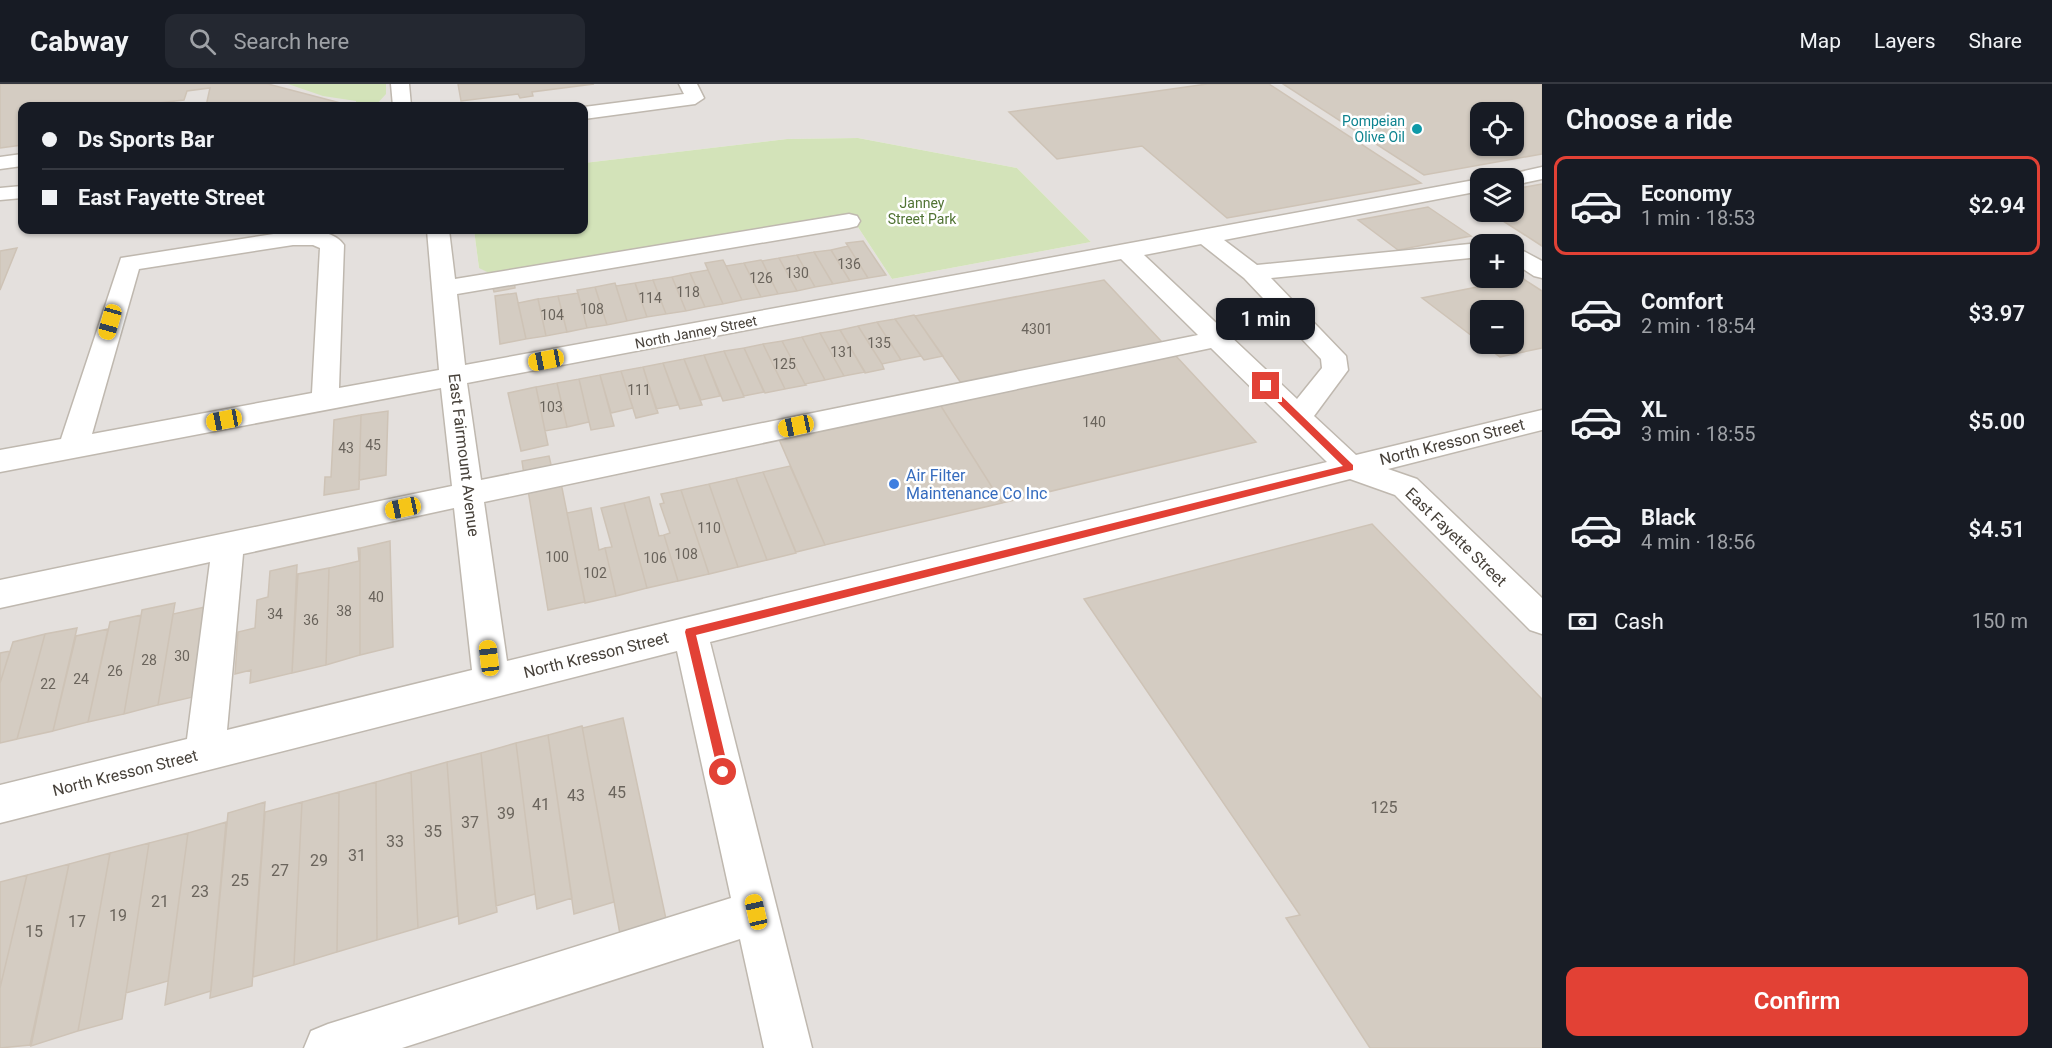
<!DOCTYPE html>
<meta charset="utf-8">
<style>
body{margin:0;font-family:Roboto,sans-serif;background:#242831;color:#f1f3f6;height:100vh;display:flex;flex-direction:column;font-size:22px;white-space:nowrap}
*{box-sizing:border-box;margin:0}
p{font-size:20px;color:#9ea1a6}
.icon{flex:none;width:33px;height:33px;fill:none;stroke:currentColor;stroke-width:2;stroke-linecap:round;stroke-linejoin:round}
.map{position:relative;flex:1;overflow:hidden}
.details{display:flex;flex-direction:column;background:#171b24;width:510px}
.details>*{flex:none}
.hud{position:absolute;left:18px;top:18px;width:570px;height:132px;border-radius:12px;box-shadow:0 2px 4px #0004;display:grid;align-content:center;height:132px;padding:0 24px;background:#171b24}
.buttons{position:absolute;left:1470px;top:18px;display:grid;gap:12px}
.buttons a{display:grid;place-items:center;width:54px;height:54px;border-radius:12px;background:#171b24;box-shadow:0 2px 4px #0004;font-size:30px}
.end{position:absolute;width:27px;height:27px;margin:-14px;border:8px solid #e24135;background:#fff;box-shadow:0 0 0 3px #fff}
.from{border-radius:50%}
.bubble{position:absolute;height:42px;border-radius:12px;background:#171b24;box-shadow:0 2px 4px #0004;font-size:20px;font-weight:600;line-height:42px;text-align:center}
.car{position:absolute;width:18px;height:36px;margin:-18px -9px;border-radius:8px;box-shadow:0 0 4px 2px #0007;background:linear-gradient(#f5c518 24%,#345 0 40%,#f5c518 0 76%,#345 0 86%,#f5c518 0)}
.hud b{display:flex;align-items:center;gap:21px;height:57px;font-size:22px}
.hud b+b{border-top:2px solid #363941}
.hud i{width:15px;height:15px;background:#f1f3f6}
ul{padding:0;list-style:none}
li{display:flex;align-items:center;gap:18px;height:99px;margin:0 12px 9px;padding:0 12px;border:3px solid transparent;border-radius:12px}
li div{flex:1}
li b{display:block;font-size:22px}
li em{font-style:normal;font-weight:600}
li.current{border-color:#e24135}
li>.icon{width:54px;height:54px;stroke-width:1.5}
h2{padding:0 24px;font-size:27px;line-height:72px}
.pay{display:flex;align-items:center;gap:15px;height:66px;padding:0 24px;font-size:22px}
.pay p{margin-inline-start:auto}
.primary-button{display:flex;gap:12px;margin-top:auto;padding:12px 24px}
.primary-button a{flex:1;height:69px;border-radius:12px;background:#e24135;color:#fff;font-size:24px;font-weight:600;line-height:69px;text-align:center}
header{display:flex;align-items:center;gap:36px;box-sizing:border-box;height:84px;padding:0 30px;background:#171b24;border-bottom:2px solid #363941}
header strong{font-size:28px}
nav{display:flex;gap:33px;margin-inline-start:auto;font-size:21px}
.search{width:420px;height:54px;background:#242831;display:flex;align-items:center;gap:15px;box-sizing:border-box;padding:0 21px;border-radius:12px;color:#9ea1a6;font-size:22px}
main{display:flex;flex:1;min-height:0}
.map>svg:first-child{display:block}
.industrial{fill:#e4e0dd;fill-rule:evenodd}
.green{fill:#d3e3b9}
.building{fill:#d4ccc2;stroke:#cec3b6;stroke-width:1.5;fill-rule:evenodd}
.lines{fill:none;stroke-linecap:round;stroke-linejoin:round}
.minor-casing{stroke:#bfb8af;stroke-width:3}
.minor{fill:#fff;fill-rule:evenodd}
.route{fill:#e24135}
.culture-dot{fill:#0f9aa8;stroke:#fff;stroke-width:2}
.shop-dot{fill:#3f7fe0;stroke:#fff;stroke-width:2}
.labels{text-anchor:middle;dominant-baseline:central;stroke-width:5;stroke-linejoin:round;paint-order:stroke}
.far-culture-label{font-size:14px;fill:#0d838f;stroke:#fff;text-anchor:end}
.far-park-label{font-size:14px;fill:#507333;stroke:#fff}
.number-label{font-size:14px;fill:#6a645c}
.far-street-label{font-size:14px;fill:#47413a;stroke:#fff}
.street-label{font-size:16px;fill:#47413a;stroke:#fff}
.shop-label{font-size:16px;fill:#366cbe;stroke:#fff;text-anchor:start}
.near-number-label{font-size:16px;fill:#6a645c}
</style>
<header>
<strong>Cabway</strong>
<div class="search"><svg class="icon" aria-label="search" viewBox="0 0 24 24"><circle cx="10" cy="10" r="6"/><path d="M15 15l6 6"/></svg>Search here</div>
<nav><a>Map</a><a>Layers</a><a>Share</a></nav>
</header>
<main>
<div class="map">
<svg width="1542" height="964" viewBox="0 0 1542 964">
<rect width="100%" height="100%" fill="#f4f1ec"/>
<path class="industrial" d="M0,0H1542V964H0ZM22,22H584V79L787,55L858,54L1017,84L1091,158L892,195L850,131L479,184L474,146H22ZM1480,28H1514V62H1480ZM1480,94H1514V128H1480ZM1480,160H1514V194H1480ZM1480,226H1514V260H1480Z"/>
<path class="green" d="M288,0H386V10L375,22H356V17L323,12Z
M858,54L1017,84L1091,158L892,195L850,131L491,190L479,184L474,146H584V79L787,55Z"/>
<path class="building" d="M0,0H268L352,22H206L210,4L187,7L184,16L132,22H22V61L0,64Z
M458,0H594L532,8L533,12L520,14L518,10L461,17Z
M1207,0H1269L1421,99L1227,134L1142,62L1057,75L1009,28Z
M1283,0H1542V70L1424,91ZM1480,28H1514V62H1480Z
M1542,100V162L1489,128H1514V105Z
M1428,123L1471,152L1398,166L1358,136Z
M863,157L886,191L868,194L846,159Z
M848,162L868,194L850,197L831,166Z
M17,164L0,206V167Z
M831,166L850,197L833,200L814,168Z
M814,168L833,200L815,203L797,171Z
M797,171L815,203L797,207L779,174Z
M779,174L797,207L778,210L762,177Z
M723,176L726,182L742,216L723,220L705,179Z
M761,176L762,177L778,210L761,213L744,179Z
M744,179L761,213L742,216L726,182Z
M708,186L723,220L705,223L690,189Z
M690,189L705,223L686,227L672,193Z
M672,193L686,227L666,230L653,196Z
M1522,194L1542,207V264L1500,273L1482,260H1514V226H1480V258L1422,214Z
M514,196L515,204L494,208L492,200Z
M653,196L666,230L647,233L635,199Z
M1104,196L1162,258L961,299L915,232Z
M615,199L627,237L607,241L595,203Z
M635,199L647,233L627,237L616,202Z
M595,203L607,241L587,244L577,206Z
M516,209L526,255L500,260L495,212Z
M578,209L587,244L567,248L558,212Z
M558,212L567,248L546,252L538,215Z
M538,215L546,252L526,255L518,219Z
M914,231L915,232L943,272L924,276L895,235Z
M895,235L921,272L901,276L877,238Z
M877,238L901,276L882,280L858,242Z
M858,242L882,280L884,285L865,289L840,246Z
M840,246L865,288L844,292L820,249Z
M820,249L844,292L825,296L802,253Z
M802,253L825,296L805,300L782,257Z
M782,257L805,300L806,301L785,305L763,260Z
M763,260L785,305L765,309L744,264Z
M744,264L764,308L744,312L724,267Z
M724,267L744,313L723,317L704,271Z
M704,271L720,312L701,316L684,275Z
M1175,271L1256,358L1002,419L939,319Z
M684,275L702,321L680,325L663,279Z
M663,279L678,321L656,325L643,283Z
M643,283L658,329L636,334L621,287Z
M621,287L633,324L611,329L600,291Z
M600,291L614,342L591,346L579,295Z
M579,295L589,338L567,343L557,299Z
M557,299L567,343L545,347L536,303Z
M536,303L548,361L521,367L508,309Z
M939,319L1002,419L825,461L778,353Z
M388,327L386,391L359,396L361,331Z
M361,331L359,405L324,411L325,393H331L334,336Z
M549,372L552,385L524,391L522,377Z
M790,382L825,461L796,468L763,388Z
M763,388L796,469L767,476L736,394Z
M736,394L767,476L738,483L709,400Z
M561,399L585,518L548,526L528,406Z
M709,400L738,483L709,490L681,406Z
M681,406L709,490L678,497L664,451L670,449L660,420L664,419L661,410Z
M649,413L659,452L664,451L678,497L647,504L624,419Z
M624,419L647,504L616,512L605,464L612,463L601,424Z
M591,424L599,466L605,464L616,512L585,519L567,429Z
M1372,440L1542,615V964H1370L1286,834L1300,831L1084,515Z
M390,457L393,563L360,571V464Z
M358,464H360V571L326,581L329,484L359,477Z
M297,481L292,589L250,599L251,586L235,590L238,548L255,544L257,516L268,513L270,487Z
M329,484L326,581L292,589L298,490Z
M175,519L158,621L124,630L142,526Z
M205,523L193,613L158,621L173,530Z
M141,531L124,630L88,638L110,538Z
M77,544L53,647L17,655L45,550Z
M108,545L88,638L53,647L76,552Z
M45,550L17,655L0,659V599L13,558Z
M10,567L0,599V569Z
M623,634L666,835L620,850L582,642L583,644Z
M582,642L614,818L574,830L548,651Z
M548,651L572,814L537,825L516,659Z
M516,659L535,810L496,822L481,669Z
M481,669L497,828L459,840L447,678Z
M447,678L458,832L418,844L411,688Z
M411,688L418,844L377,856L376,698Z
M376,698L377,856L337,868L339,708Z
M339,708L337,868L294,881L302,718Z
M265,718L252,902L210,914L228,729Z
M302,718L294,881L253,893L265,728Z
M226,738L211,907L165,921L188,749Z
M188,749L168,897L126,909L149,759Z
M149,759L122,935L78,947L110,769Z
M110,769L78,947L31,962L69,780Z
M69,780L30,961L0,964V904L27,791Z
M27,791L0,904V798Z"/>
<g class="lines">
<g class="minor-casing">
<path id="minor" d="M391,0H409L411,22H393Z
M679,0H697L704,14L695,20L584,35V23L684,10Z
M22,70V82L0,85V73Z
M1542,83V95L1514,101V94H1504L1507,91Z
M1480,95V107L1224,156L1257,181L1480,159L1486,160H1480V173L1271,194L1346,272L1348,286L1314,332L1356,371L1542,326V346L1388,385L1417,395L1542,514V550L1530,546L1395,411L1350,395L710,558L812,964H764L740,855L402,964H304L311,947L328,940L731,814L677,567L0,739V701L187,655L210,478L0,524V496L452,402L441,304L0,388V366L61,355L121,174L293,147C310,147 333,145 344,161L339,304L439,286L427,146H449L455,195L849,130L857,132L860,137L857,142L849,144L457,210L465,281ZM1201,160L1244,194L1321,275L1322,284L1297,315L1144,171ZM293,161H313L320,164L312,309L92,350L139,185ZM1121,175L1198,251L481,396L467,299ZM1211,264L1327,378L507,577L484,418ZM454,424L472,586L227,646L243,470Z
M22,102V114L0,116V104Z
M1514,162L1542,177V194L1534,192L1514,179Z"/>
</g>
<use href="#minor" class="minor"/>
</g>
<path class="route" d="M1263,300H1269L1353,381V386L696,551L729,688L727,692H719L685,548L686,545L1343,382L1263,304Z"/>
<circle class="culture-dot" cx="1417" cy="45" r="6"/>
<circle class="shop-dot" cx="894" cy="400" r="6"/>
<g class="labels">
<g class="far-culture-label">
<text x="1405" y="37">Pompeian<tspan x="1405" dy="16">Olive Oil</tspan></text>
</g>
<g class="far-park-label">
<text x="922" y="119">Janney<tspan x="922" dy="16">Street Park</tspan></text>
</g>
<g class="number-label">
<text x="849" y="180">136</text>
<text x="797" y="189">130</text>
<text x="761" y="194">126</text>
<text x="688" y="208">118</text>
<text x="650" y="214">114</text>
<text x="592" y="225">108</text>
<text x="552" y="231">104</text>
<text x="1037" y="245">4301</text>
<text x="879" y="259">135</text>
<text x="842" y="268">131</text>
<text x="784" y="280">125</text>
<text x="639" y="306">111</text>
<text x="551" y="323">103</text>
<text x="1094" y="338">140</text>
<text x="373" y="361">45</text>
<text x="346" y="364">43</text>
<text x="709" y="444">110</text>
<text x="686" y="470">108</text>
<text x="557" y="473">100</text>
<text x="655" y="474">106</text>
<text x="595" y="489">102</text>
<text x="376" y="513">40</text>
<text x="344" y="527">38</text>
<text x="275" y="530">34</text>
<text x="311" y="536">36</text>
<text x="182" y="572">30</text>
<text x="149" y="576">28</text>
<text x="115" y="587">26</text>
<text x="81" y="595">24</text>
<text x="48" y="600">22</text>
</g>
<g class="far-street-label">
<text transform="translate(696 248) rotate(-11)">North Janney Street</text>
</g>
<g class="street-label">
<text transform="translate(1452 358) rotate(-14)">North Kresson Street</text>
<text transform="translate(464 371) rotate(83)">East Fairmount Avenue</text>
<text transform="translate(1456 453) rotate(44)">East Fayette Street</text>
<text transform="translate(596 571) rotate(-14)">North Kresson Street</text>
<text transform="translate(125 689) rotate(-14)">North Kresson Street</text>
</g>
<g class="shop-label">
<text x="906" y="391">Air Filter<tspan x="906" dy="18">Maintenance Co Inc</tspan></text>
</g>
<g class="near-number-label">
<text x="617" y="708">45</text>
<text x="576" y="711">43</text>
<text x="541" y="720">41</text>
<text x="1384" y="723">125</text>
<text x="506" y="729">39</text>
<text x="470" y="738">37</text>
<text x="433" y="747">35</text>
<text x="395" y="757">33</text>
<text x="357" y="771">31</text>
<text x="319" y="776">29</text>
<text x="280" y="786">27</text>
<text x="240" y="796">25</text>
<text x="200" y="807">23</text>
<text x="160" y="817">21</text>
<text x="118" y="831">19</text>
<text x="77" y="837">17</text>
<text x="34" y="847">15</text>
</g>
</g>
</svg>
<div class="buttons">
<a><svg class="icon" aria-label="locate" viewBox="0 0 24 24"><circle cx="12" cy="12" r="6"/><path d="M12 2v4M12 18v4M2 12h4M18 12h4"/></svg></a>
<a><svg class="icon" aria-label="layers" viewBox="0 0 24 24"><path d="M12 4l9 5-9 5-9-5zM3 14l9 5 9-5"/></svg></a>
<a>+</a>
<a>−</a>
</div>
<i class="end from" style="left:723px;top:688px"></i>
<i class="end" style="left:1266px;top:302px"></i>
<div class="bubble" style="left:1216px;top:214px;width:99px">1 min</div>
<i class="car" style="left:110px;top:238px;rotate:196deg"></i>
<i class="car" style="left:546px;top:276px;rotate:259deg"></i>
<i class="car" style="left:224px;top:336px;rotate:259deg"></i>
<i class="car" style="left:796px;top:342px;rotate:258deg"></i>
<i class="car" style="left:403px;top:424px;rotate:258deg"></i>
<i class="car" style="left:489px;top:574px;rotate:353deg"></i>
<i class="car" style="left:756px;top:828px;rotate:347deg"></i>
<div class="hud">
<b><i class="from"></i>Ds Sports Bar</b>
<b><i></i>East Fayette Street</b>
</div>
</div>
<section class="details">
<h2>Choose a ride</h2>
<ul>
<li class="current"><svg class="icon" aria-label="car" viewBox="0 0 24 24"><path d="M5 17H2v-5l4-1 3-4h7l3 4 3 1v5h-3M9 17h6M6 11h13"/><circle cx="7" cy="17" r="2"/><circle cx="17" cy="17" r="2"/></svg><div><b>Economy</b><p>1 min · 18:53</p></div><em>$2.94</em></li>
<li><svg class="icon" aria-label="car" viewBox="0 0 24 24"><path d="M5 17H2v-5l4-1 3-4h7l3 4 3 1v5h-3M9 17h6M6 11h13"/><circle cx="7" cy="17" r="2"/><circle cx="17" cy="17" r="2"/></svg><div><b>Comfort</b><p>2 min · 18:54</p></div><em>$3.97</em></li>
<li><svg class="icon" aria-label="car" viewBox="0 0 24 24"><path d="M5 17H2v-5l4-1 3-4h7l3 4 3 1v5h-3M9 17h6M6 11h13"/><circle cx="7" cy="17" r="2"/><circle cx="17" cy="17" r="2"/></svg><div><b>XL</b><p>3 min · 18:55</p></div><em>$5.00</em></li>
<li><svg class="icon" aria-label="car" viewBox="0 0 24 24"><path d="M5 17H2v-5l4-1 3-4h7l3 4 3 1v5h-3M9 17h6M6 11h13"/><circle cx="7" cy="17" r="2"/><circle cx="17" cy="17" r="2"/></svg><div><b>Black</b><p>4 min · 18:56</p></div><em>$4.51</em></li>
</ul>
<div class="pay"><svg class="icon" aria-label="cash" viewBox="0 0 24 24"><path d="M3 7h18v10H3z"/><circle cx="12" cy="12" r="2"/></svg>Cash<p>150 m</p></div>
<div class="primary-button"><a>Confirm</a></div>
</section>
</main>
